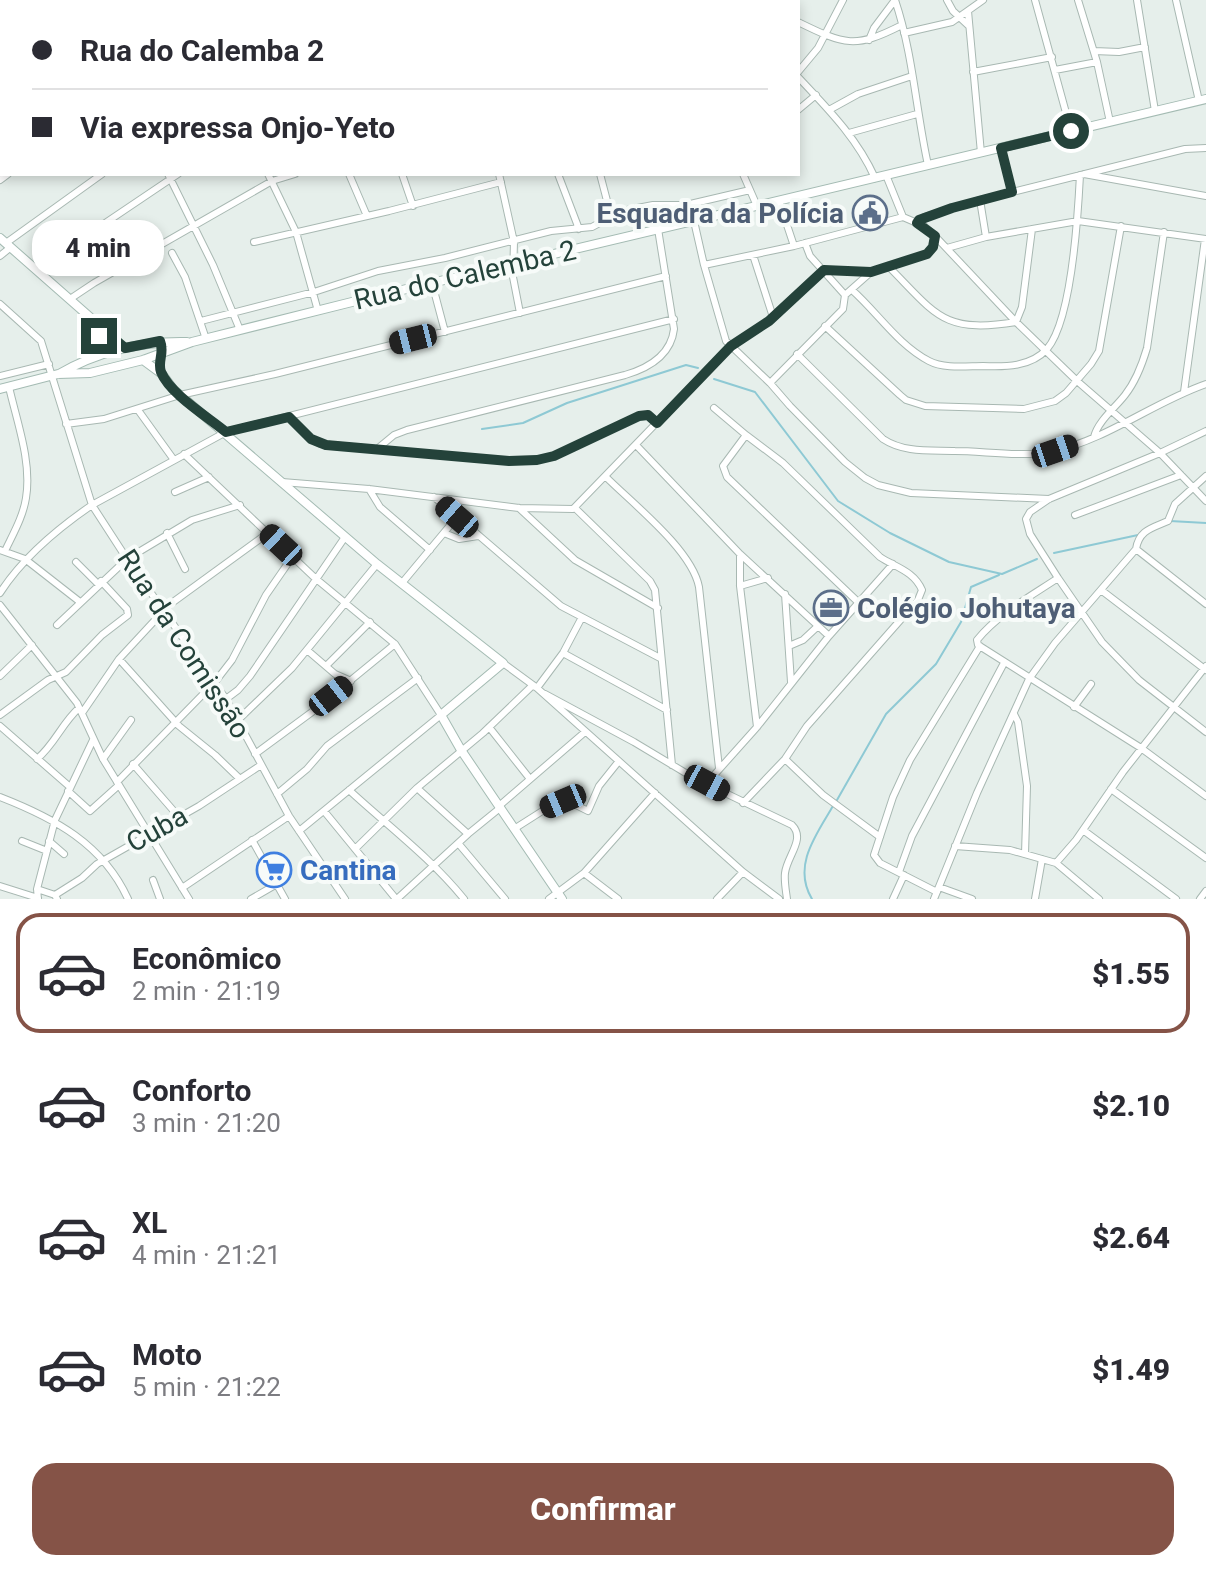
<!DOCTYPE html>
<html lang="pt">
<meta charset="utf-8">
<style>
body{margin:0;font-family:Roboto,sans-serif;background:#f2f2f3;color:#2b2b33;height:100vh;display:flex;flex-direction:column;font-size:30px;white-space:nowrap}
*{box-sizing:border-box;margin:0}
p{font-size:26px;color:#7c7c81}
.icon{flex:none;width:44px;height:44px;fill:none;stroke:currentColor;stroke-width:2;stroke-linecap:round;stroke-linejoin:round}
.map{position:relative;height:899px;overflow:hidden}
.drawer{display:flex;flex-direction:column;background:#fff;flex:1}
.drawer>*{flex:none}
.hud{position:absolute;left:0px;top:0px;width:800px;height:176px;box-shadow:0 4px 12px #0003;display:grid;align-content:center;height:176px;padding:0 32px;background:#fff}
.end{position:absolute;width:36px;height:36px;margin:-18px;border:10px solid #24423a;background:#fff;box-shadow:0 0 0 4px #fff}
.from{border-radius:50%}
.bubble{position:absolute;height:56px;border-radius:24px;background:#fff;box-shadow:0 4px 12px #0003;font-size:26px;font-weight:800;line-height:56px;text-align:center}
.car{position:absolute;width:24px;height:48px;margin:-24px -12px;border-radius:10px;box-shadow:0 0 6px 2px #0007;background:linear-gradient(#222 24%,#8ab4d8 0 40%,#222 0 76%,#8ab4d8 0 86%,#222 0)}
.hud b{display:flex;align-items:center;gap:28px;height:76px;font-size:30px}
.hud b+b{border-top:2px solid #e1e1e2}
.hud i{width:20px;height:20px;background:#2b2b33}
ul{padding:14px 0 0;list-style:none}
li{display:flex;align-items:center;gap:24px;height:120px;margin:0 16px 12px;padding:0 16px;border:4px solid transparent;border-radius:24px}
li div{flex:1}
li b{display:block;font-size:30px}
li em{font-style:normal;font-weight:800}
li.selected{border-color:#855347}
li>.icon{width:72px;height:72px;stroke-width:1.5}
.cta{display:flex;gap:16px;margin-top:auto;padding:16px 32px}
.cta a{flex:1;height:92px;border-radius:24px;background:#855347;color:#fff;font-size:32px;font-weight:800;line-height:92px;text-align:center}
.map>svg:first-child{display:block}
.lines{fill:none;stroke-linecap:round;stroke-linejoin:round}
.stream{stroke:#8ec9d4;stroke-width:2}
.street-casing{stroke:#a8b8b2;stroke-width:8}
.secondary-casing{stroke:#a4bbb3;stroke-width:10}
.street{stroke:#fff;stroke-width:6}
.secondary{stroke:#fff;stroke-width:8}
.route{stroke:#24423a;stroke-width:10}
.labels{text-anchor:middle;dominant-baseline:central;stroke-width:8;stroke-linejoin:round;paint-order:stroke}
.service-label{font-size:28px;font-weight:bold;fill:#4e5e75;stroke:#f7fbf9;text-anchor:end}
.street-label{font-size:28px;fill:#24423a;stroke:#f7fbf9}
.shop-label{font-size:28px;font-weight:bold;fill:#366cbe;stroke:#f7fbf9;text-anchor:start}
</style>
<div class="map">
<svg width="1206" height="899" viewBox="0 0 1206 899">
<rect width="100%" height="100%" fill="#e6efeb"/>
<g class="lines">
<path class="stream" d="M714,379L755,392L838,501L890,533L949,562L1002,574L1037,559
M482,429L523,423L567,403L686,365L698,368
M1170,521L1206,523
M1054,553L1138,535
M837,800L886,714L936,664L961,622L971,587L999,575
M812,899C792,866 816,835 833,806"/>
<g class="street-casing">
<path id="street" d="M82,0L83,2
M142,0L143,2
M365,0L366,2
M506,0L509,2
M553,0L554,2
M609,0L610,2
M658,0L660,2
M721,0L723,2
M895,0C913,53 916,111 928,165
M947,0L953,11L969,26
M1035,0L1071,131
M1078,0L1097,62L1110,122
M1137,0L1155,111
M1176,0L1199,101
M64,2L67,0
M172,2L175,0
M256,2L259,0
M347,2L350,0
M445,2L451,0
M573,2L576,0
M636,2L639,0
M768,2L769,0
M968,11L981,153
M798,22C845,45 855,49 902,25
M904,33L952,22L983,0
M869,40L874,28L895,0
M1094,51L1119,52L1145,47
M0,58L2,56
M1055,70L1097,62
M798,72L818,48L843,0
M973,72L1052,57
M798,77C828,109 857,138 875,178
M798,110L816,95
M829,110L858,94L912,76
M0,119L2,117
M849,133L917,114
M1001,148L1012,192
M168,174L213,265L240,330
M268,174L296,232L318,311
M349,174L367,216
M402,174L413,206
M499,174L514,242L513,277L520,313
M558,174L579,229
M600,174L611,216
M743,174L757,206
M1084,174L1206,196
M886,175L903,217L924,226L935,236L1016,322L1077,381L1160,453L1206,501
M0,180L8,174
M980,200L986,237
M779,201L794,246
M694,221L704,265L726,341L770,383L790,406L845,462L865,478L878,485L911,493L1049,499
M917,223L924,217L980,200L1185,149L1206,148
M254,242L389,211L501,182
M6,243L102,174
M805,243L810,256L845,295
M947,248L986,237L1078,221L1206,239
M172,253L185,277L206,339
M753,255L773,317
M0,256L11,247
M704,265L794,246L903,217
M888,266C936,314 942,334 1016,322L1022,307L1032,229
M824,270L871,272
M41,273L83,238L178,174
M432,283L445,332
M852,290C877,312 898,345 929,361C944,369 967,366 983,366C1005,367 1031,367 1047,349C1072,320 1078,214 1080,175
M70,299L94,283L272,181L295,174
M0,304L41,341L92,505L127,559L226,699L289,816L345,899
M201,321L314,292L378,271L445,258L551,231L592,227L622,211L653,205H686L750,190
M825,326L900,395L906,400L925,406L1024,409L1055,401L1066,393L1091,364L1099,351L1121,226
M797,354L883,439C904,453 930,450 955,451C984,451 1027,458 1054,451C1108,439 1154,402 1206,384
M0,376L49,364
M770,383L843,309L845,295L871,272L927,254L933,247L935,236
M1184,392L1205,239
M714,408L746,435L723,466L727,477L858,602
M138,410L174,460
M289,417L311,439L320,444L509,461L537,460L554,456L639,416L648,415L657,423
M66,424L104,419L180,395L275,374L666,276
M1206,431L1160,453L1049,499L1030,512L1026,519L1030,534L1058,578L1102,642L1139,680L1206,732
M1094,437C1098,421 1115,408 1125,395C1136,381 1142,365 1147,348L1164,232
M636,445L740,554L829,636
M377,449L394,435L407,430L625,375C649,368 671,355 674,329L658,229
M184,454L315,578L395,644L441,715L299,831
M606,477C633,504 692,550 699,587L719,768
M282,482L369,489L519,508L573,509L731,346L769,321L824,270
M369,489L380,507L430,550
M175,492L209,477
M434,497L561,606L660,658
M519,508L575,560L658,608
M575,508L650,581L655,590L672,765
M1075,515L1181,475
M167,533L185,569
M444,533L459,539L478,536
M1136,549L1206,604
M0,550L25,559L80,602
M5,551C13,534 23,517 26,498C32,462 17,422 9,387
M740,554V586L757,727
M76,562L98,584
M1058,578C1031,596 998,614 977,640L978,645L1141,748L1206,796
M402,583L457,517
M740,586L768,578
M1101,590L1206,670
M0,593C23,557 57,529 92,505L226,432L674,319
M785,594L791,682
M0,605L77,703L103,759L189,899
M57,625L127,559L192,520L240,505
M789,646L803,640L818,626
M307,650L335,674L351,681
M563,653L667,710
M119,659L179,726L215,755L240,779
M503,663L537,688L743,872L779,899
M326,666L370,622
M0,676L32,645
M537,688L563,653L581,619
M545,694L634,742L694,778L792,825C806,839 787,856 785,873C784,881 786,891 787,899
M226,699L238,690L250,676L345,537
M1074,707L1091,684
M82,713L119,659L169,605L268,533
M1014,714L1018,722L1027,786L1025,854
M0,715L48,680L66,672L102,635L128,615L127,609L101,581
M238,720L292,668L377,564
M0,726L70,787
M489,727L530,779
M255,754L312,712L395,644
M37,759C55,744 62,723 79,708
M103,759L131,720
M785,759L823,795L880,837
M133,764L179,817
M117,782L215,682L232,660L266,595L293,556
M707,783L757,727L829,636L893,564
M417,788L468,834
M1111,789L1206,858
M349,790C388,826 431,858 464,899
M68,791L90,811L119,785
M277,794L307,769L327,746L418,678
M0,797C54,818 103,844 128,899
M743,803L785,759L807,726L918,600L922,590C914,571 895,567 880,557L783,463L746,435
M499,806L585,732
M324,811L396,899
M514,829L547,808L566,800L588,811L599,786L619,761
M1083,830L1176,899
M252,840L285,899
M22,841L47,851
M49,841L64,854
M458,843L505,899
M955,846L1010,850L1056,863L1099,899
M355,849L417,788L483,733L533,685
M1056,863L1076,840L1123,772L1206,666
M899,872L912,836L1004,663
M584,873L618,899
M153,880L160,899
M0,886L38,898
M939,887L972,899
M182,888L289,816
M37,889L55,895L57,899
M937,892L880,863L874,855L893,797L910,760L980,646
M55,895L82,878L97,864L199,806L261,765
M38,899L37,889L55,820L93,740
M251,899L277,884
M397,899L468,834L500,808
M549,899L584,873L655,793
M717,899L743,872
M893,899L904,875
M934,899L977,793L1029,679L1055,643L1136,549C1139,530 1152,528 1168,521L1175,504L1206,476
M1035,899L1042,859
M1200,899L1206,891"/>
</g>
<g class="secondary-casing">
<path id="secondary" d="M0,238L125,348
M94,323L99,336L101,354
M143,360L162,374L173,389L377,564L503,663L441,715L461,750L562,899
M59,374C98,351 141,341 187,342
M0,389L58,374L90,373L143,360L192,342L356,301L1206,99"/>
</g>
<use href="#street" class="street"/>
<use href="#secondary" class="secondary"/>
</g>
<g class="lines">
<path class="route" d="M99,336L94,322L125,348L160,341C165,353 157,361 161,372C170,394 208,417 226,432L289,417L311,439L326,445L509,461L537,460L554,456L639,416L648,415L657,423L731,346L769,321L824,270L871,272L927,254L933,247L935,236L917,223L919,220L952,208L1012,192L1001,148L1071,131"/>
</g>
<defs>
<g id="civic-ring" transform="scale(1.8)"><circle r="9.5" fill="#f7fbf9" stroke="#5c6f8a" stroke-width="1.5"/><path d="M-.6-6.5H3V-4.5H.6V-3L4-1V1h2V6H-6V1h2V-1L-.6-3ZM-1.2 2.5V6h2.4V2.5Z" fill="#5c6f8a"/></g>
<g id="office-ring" transform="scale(1.8)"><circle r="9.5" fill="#f7fbf9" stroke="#5c6f8a" stroke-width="1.5"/><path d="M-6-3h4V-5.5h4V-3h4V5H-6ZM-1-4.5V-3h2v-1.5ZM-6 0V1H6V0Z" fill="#5c6f8a"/></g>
<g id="supermarket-ring" transform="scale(1.8)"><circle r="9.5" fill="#f7fbf9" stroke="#3f7fe0" stroke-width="1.5"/><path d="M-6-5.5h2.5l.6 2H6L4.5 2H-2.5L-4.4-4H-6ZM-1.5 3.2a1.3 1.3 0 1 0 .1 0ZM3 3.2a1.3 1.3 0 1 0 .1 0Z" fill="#3f7fe0"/></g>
</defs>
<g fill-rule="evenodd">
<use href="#civic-ring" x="870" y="213"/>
<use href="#office-ring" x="831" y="608"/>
<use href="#supermarket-ring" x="274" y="870"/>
</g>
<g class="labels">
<g class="service-label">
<text x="844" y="213">Esquadra da Polícia</text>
<text x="857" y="608" text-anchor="start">Colégio Johutaya</text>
</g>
<g class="street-label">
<text transform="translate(465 275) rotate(-13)">Rua do Calemba 2</text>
<text transform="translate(184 644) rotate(57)">Rua da Comissão</text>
<text transform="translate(157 829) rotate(-29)">Cuba</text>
</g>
<g class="shop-label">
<text x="300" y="870">Cantina</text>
</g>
</g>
</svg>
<i class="end from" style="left:1071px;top:131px"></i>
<i class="end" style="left:99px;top:336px"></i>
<div class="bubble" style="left:32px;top:220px;width:132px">4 min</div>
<i class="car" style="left:413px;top:339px;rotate:256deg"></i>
<i class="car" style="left:1055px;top:451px;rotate:71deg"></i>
<i class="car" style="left:457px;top:517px;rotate:311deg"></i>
<i class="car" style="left:281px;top:545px;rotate:313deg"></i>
<i class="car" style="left:331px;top:696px;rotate:52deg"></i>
<i class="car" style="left:707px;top:783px;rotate:118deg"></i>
<i class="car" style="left:563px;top:801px;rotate:247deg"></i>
<div class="hud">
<b><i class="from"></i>Rua do Calemba 2</b>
<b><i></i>Via expressa Onjo-Yeto</b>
</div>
</div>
<section class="drawer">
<ul>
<li class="selected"><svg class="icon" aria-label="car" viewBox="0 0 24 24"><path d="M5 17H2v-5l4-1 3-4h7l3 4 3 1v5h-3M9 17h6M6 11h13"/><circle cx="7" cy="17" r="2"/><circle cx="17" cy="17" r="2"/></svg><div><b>Econômico</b><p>2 min · 21:19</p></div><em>$1.55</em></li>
<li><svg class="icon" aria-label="car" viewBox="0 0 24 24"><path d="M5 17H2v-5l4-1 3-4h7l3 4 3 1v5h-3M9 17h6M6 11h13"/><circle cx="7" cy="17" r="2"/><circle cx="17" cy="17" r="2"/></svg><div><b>Conforto</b><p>3 min · 21:20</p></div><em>$2.10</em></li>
<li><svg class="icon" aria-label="car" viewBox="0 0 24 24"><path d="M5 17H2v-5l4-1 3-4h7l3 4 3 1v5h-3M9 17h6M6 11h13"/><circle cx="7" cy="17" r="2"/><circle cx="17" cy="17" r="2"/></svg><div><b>XL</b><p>4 min · 21:21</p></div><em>$2.64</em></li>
<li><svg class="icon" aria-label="car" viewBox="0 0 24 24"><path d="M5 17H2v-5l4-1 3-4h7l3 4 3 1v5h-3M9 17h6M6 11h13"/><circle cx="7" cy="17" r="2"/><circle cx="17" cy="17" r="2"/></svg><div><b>Moto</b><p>5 min · 21:22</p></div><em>$1.49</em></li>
</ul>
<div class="cta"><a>Confirmar</a></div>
</section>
